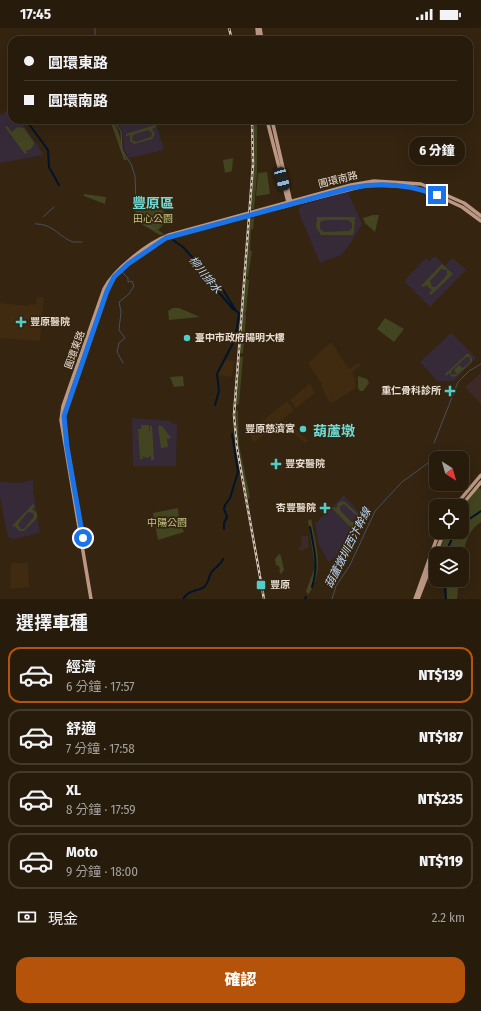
<!DOCTYPE html>
<html lang="zh-TW">
<meta charset="utf-8">
<style>
body{margin:0;font-family:"Fira Sans Condensed","Noto Sans TC",sans-serif;background:#2f2415;color:#f1f3f6;height:100vh;display:flex;flex-direction:column;font-size:15px;white-space:nowrap}
*{box-sizing:border-box;margin:0}
p{font-size:13px;color:#a4a19d}
.icon{flex:none;width:22px;height:22px;fill:none;stroke:currentColor;stroke-width:2;stroke-linecap:round;stroke-linejoin:round}
.map{position:relative;height:571px;overflow:hidden}
.side{display:flex;flex-direction:column;background:#271b0c;flex:1}
.side>*{flex:none}
.hud{position:absolute;left:8px;top:8px;width:465px;height:88px;border-radius:12px;box-shadow:0 4px 16px #0002,0 0 0 1px #43392d;display:grid;align-content:center;height:88px;padding:0 16px;background:#271b0c}
.needle{width:26px;rotate:143deg}
.controls{position:absolute;left:429px;top:423px;display:grid;gap:8px}
.controls a{display:grid;place-items:center;width:40px;height:40px;border-radius:8px;background:#271b0c;box-shadow:0 4px 16px #0002,0 0 0 1px #43392d;font-size:20px}
.end{position:absolute;width:18px;height:18px;margin:-9px;border:5px solid #1a73e8;background:#fff;box-shadow:0 0 0 2px #fff}
.from{border-radius:50%}
.bubble{position:absolute;height:28px;border-radius:12px;background:#271b0c;box-shadow:0 4px 16px #0002,0 0 0 1px #43392d;font-size:13px;font-weight:800;line-height:28px;text-align:center}
.car{position:absolute;width:12px;height:24px;margin:-12px -6px;border-radius:5px;box-shadow:0 0 3px 1px #0007;background:linear-gradient(#222 24%,#8ab4d8 0 40%,#222 0 76%,#8ab4d8 0 86%,#222 0)}
.hud b{display:flex;align-items:center;gap:14px;height:38px;font-size:15px}
.hud b+b{border-top:1px solid #43392d}
.hud i{width:10px;height:10px;background:#f1f3f6}
ul{padding:0;list-style:none}
li{display:flex;align-items:center;gap:12px;height:56px;margin:0 8px 6px;padding:0 8px;border:2px solid #43392d;border-radius:12px}
li div{flex:1}
li b{display:block;font-size:15px}
li em{font-style:normal;font-weight:800}
li.selected{border-color:#b45309}
li>.icon{width:36px;height:36px;stroke-width:1.5}
h2{padding:0 16px;font-size:18px;line-height:48px}
.pay{display:flex;align-items:center;gap:10px;height:44px;padding:0 16px;font-size:15px}
.pay p{margin-inline-start:auto}
.primary-button{display:flex;gap:8px;margin-top:auto;padding:8px 16px}
.primary-button a{flex:1;height:46px;border-radius:12px;background:#b45309;color:#fff;font-size:16px;font-weight:800;line-height:46px;text-align:center}
.status{display:flex;justify-content:space-between;align-items:center;height:28px;padding:0 20px;background:#271b0c;direction:ltr}
.status svg{height:11px;fill:currentColor}
.map>svg:first-child{display:block}
.built{fill:#402b10}
.industrial{fill:#3d2928}
.education{fill:#362a38}
.green{fill:#434521;fill-rule:evenodd}
.lines{fill:none;stroke-linecap:round;stroke-linejoin:round}
.stream{stroke:#46515e;stroke-width:1}
.canal{stroke:#00142c;stroke-width:2}
.major{stroke:#bb9884;stroke-width:3.5}
.rail-casing{stroke:#d3c7bb;stroke-width:2.5}
.rail{stroke:#342410;stroke-width:1;stroke-dasharray:3;stroke-linecap:butt}
.route{stroke:#1a73e8;stroke-width:5}
.poi-dot{fill:#54cdc8;stroke:#342410;stroke-width:1.5}
.labels{text-anchor:middle;dominant-baseline:central;stroke-width:3.5;stroke-linejoin:round;paint-order:stroke}
.street-label{font-size:10px;fill:#e9ded2;stroke:#342410}
.park-label{font-size:10px;fill:#c0c580;stroke:#342410}
.poi-label{font-size:10px;font-weight:bold;fill:#e9ded2;stroke:#342410;text-anchor:start}
.water-label{font-size:11px;font-style:italic;fill:#bbdaf9;stroke:#342410}
.district-label{font-size:14px;font-weight:bold;fill:#70dcd6;stroke:#342410}
</style>
<div class="status"><b>17:45</b><svg viewBox="0 0 49 12"><path d="M0 12V9h3v3zM5 12V6h3v6zM10 12V3h3v9zM15 12V0h3v12zM26 1h20v11H26zM47 4h2v5h-2z"/></svg></div>
<div class="map">
<svg width="481" height="571" viewBox="0 0 481 571">
<rect width="100%" height="100%" fill="#342410"/>
<path class="built" d="M37,269H44L40,313L0,310V275L29,278V276L36,277Z
M331,314L349,341L359,335L361,338L352,344L354,348L356,360L335,373L330,365L334,373L330,375L321,358L322,356L308,335Z
M226,332L234,333L232,349L218,347V343Z
M310,355L315,365L296,380L290,372Z
M287,373L294,382L255,414L252,413L249,401L255,399Z
M286,392L308,413L305,415L282,395Z
M11,535H28L29,559L10,561Z"/>
<path class="industrial" d="M481,345V376L465,359Z
M301,508H308L309,519L301,523L298,520L302,517Z"/>
<path class="education" d="M12,80V92H20L44,127L0,135V87Z
M115,92H155L164,122L129,130L124,121L122,102Z
M348,164L362,196L350,216L341,227L320,235L299,185V180L302,177Z
M435,228L445,238L453,230L466,242L430,279L405,254L406,251L426,230L429,233Z
M451,305L476,330L454,353H437L420,334Z
M132,390L171,393L173,396L177,395L176,438H133Z
M33,452V463L40,505L14,511L8,509L0,469V454L18,455Z
M344,467L363,489L357,512L329,534L319,517L315,496Z"/>
<path class="green" d="M110,92C123,102 119,119 127,132H124Z
M254,92H257V145L254,181H250L254,136Z
M155,97L156,99L152,101L155,106L152,111L134,116L130,113V107L126,108V106ZM148,102L152,105L151,109L136,114L132,112L133,107Z
M7,98L12,104L17,99L24,100L34,115L32,120L26,123L27,125L25,126L5,99Z
M233,130L232,143L225,145L223,132Z
M267,144L270,166L256,168L258,145Z
M84,166L106,169L105,176L84,168Z
M132,173C145,176 162,179 171,189L158,202L164,206L160,207L136,193L140,187L133,182Z
M373,187H379L375,204L365,195L363,190Z
M317,189H355L354,205L352,207H321L316,199ZM324,192H348L352,195V200L349,203L324,204L320,201V194Z
M254,190L253,202L251,201L250,223H252L248,249L245,247L250,191Z
M442,236L453,246L431,267L429,265L432,262L426,257L423,259L421,258ZM441,241L447,242V247L436,259H432L430,253Z
M245,250L249,252L246,285L245,284L246,289L243,325L239,326Z
M173,280H179L200,289L169,292L168,283Z
M385,290L404,301L394,314L377,301Z
M468,325L472,330V334L456,348L452,349L449,345L446,348L445,346ZM466,329H470V334L463,340L459,337L454,342L457,346L451,347V343Z
M239,329H243L239,376L235,379Z
M183,348L184,358L174,359L170,349Z
M358,348L367,351L369,355L363,363H360L358,360Z
M238,382L239,417L250,469L247,472L237,416L236,383Z
M141,397H149V402H147L150,403V398H152L154,432H151V428L147,430L143,428V431H140L138,401H141Z
M158,398H162L171,410L167,411L168,419L161,420Z
M478,460L481,461V494C466,504 465,518 462,534V526H438L446,504H462V480Z
M342,473L345,474L360,488V494L354,498L360,503L357,506L332,480L334,479L336,481L338,475ZM344,476L357,488L355,494H351L340,482V478Z
M33,476L35,478L32,481L37,485V490L24,503H19L15,498L14,499L12,498ZM28,484L33,485L34,489L24,501H20L18,496Z
M178,480L179,493L184,504L158,512L153,485Z
M311,491C316,517 325,543 308,567L306,563L315,539L308,493Z
M279,526L281,528L284,542L281,546L279,543L280,542L279,538L276,537L275,531Z
M447,552H459L457,571H447Z"/>
<g class="lines">
<path class="stream" d="M95,0V8L98,12
M113,92L121,103L122,122L131,136L135,148L136,175L147,197L155,201
M43,189L54,179
M36,195V196C52,195 62,211 73,214C75,214 80,214 82,214
M122,244L128,250V254L132,253L134,258L129,266L119,274L121,284L119,302L125,310L119,315L117,324L123,335
M434,415L458,354L469,343L481,336
M332,571L336,558L350,537L375,483L402,454L428,435L432,428"/>
<path class="canal" d="M26,92L48,122L49,139L59,157
M173,212L183,219L193,230L204,244L209,253L233,281L239,285
M222,260L236,283
M215,377L219,363L217,346L233,315L237,300L239,285
M462,496L481,483
M310,499C314,520 319,538 312,559
M224,501V495L227,489L224,481L225,477L230,470L238,444L232,406
M445,526L455,504
M444,552L446,571
M183,571C189,561 197,564 204,559C208,556 209,549 211,545C215,539 221,537 223,531
M305,571L306,569"/>
<path class="major" d="M257,0L258,12
M260,0L262,12
M267,92L288,174
M272,92L291,175
M274,181L367,157L409,158L436,167L462,179L481,193
M104,271L110,255L120,242
M64,398V388L68,371
M455,478L481,447
M461,478L481,454
M91,571L61,392L63,378L104,261C114,241 148,215 169,207L351,157L374,153L421,156L464,175L481,188
M415,571L439,504
M418,571L444,504"/>
<g class="rail-casing">
<path id="rail" d="M229,0L232,12
M252,92L253,136L234,387L237,420L264,571"/>
</g>
<use href="#rail" class="rail"/>
</g>
<g class="lines">
<path class="route" d="M83,510L67,419L64,388L107,263L114,249L128,236L166,210L350,160C380,154 409,156 437,167"/>
</g>
<g class="poi-dot">
<path d="M19 288h4v4h4v4h-4v4h-4v-4h-4v-4h4z"/>
<circle cx="187" cy="310" r="4"/>
<path d="M448 357h4v4h4v4h-4v4h-4v-4h-4v-4h4z"/>
<circle cx="303" cy="401" r="4"/>
<path d="M274 430h4v4h4v4h-4v4h-4v-4h-4v-4h4z"/>
<path d="M323 474h4v4h4v4h-4v4h-4v-4h-4v-4h4z"/>
<rect x="256" y="552" width="10" height="10" rx="2"/>
</g>
<g class="labels">
<g class="street-label">
<text transform="translate(338 152) rotate(-14)">圓環南路</text>
<text transform="translate(75 322) rotate(-70)">圓環東路</text>
</g>
<g class="park-label">
<text x="153" y="191">田心公園</text>
<text x="167" y="495">中陽公園</text>
</g>
<g class="poi-label">
<text x="30" y="294">豐原醫院</text>
<text x="195" y="310">臺中市政府陽明大樓</text>
<text x="441" y="363" text-anchor="end">重仁骨科診所</text>
<text x="295" y="401" text-anchor="end">豐原慈濟宮</text>
<text x="285" y="436">豐安醫院</text>
<text x="316" y="480" text-anchor="end">杏豐醫院</text>
<text x="270" y="557">豐原</text>
</g>
<g class="water-label">
<text transform="translate(205 247) rotate(51)">柳川排水</text>
<text transform="translate(348 520) rotate(-63)">葫蘆燉圳西汴幹線</text>
</g>
<g class="district-label">
<text x="153" y="175">豐原區</text>
<text x="334" y="403">葫蘆墩</text>
</g>
</g>
</svg>
<div class="controls">
<a><svg class="needle" viewBox="-14 -14 28 28"><path d="M0-13l5 13h-10z" fill="#e53935"/><path d="M0 13l5-13h-10z" fill="#a4a19d"/></svg></a>
<a><svg class="icon" aria-label="locate" viewBox="0 0 24 24"><circle cx="12" cy="12" r="6"/><path d="M12 2v4M12 18v4M2 12h4M18 12h4"/></svg></a>
<a><svg class="icon" aria-label="layers" viewBox="0 0 24 24"><path d="M12 4l9 5-9 5-9-5zM3 14l9 5 9-5"/></svg></a>
</div>
<i class="end from" style="left:83px;top:510px"></i>
<i class="end" style="left:437px;top:167px"></i>
<div class="bubble" style="left:409px;top:109px;width:56px">6 分鐘</div>
<i class="car" style="left:282px;top:151px;rotate:165deg"></i>
<div class="hud">
<b><i class="from"></i>圓環東路</b>
<b><i></i>圓環南路</b>
</div>
</div>
<section class="side">
<h2>選擇車種</h2>
<ul>
<li class="selected"><svg class="icon" aria-label="car" viewBox="0 0 24 24"><path d="M5 17H2v-5l4-1 3-4h7l3 4 3 1v5h-3M9 17h6M6 11h13"/><circle cx="7" cy="17" r="2"/><circle cx="17" cy="17" r="2"/></svg><div><b>經濟</b><p>6 分鐘 · 17:57</p></div><em>NT$139</em></li>
<li><svg class="icon" aria-label="car" viewBox="0 0 24 24"><path d="M5 17H2v-5l4-1 3-4h7l3 4 3 1v5h-3M9 17h6M6 11h13"/><circle cx="7" cy="17" r="2"/><circle cx="17" cy="17" r="2"/></svg><div><b>舒適</b><p>7 分鐘 · 17:58</p></div><em>NT$187</em></li>
<li><svg class="icon" aria-label="car" viewBox="0 0 24 24"><path d="M5 17H2v-5l4-1 3-4h7l3 4 3 1v5h-3M9 17h6M6 11h13"/><circle cx="7" cy="17" r="2"/><circle cx="17" cy="17" r="2"/></svg><div><b>XL</b><p>8 分鐘 · 17:59</p></div><em>NT$235</em></li>
<li><svg class="icon" aria-label="car" viewBox="0 0 24 24"><path d="M5 17H2v-5l4-1 3-4h7l3 4 3 1v5h-3M9 17h6M6 11h13"/><circle cx="7" cy="17" r="2"/><circle cx="17" cy="17" r="2"/></svg><div><b>Moto</b><p>9 分鐘 · 18:00</p></div><em>NT$119</em></li>
</ul>
<div class="pay"><svg class="icon" aria-label="cash" viewBox="0 0 24 24"><path d="M3 7h18v10H3z"/><circle cx="12" cy="12" r="2"/></svg>現金<p>2.2 km</p></div>
<div class="primary-button"><a>確認</a></div>
</section>
